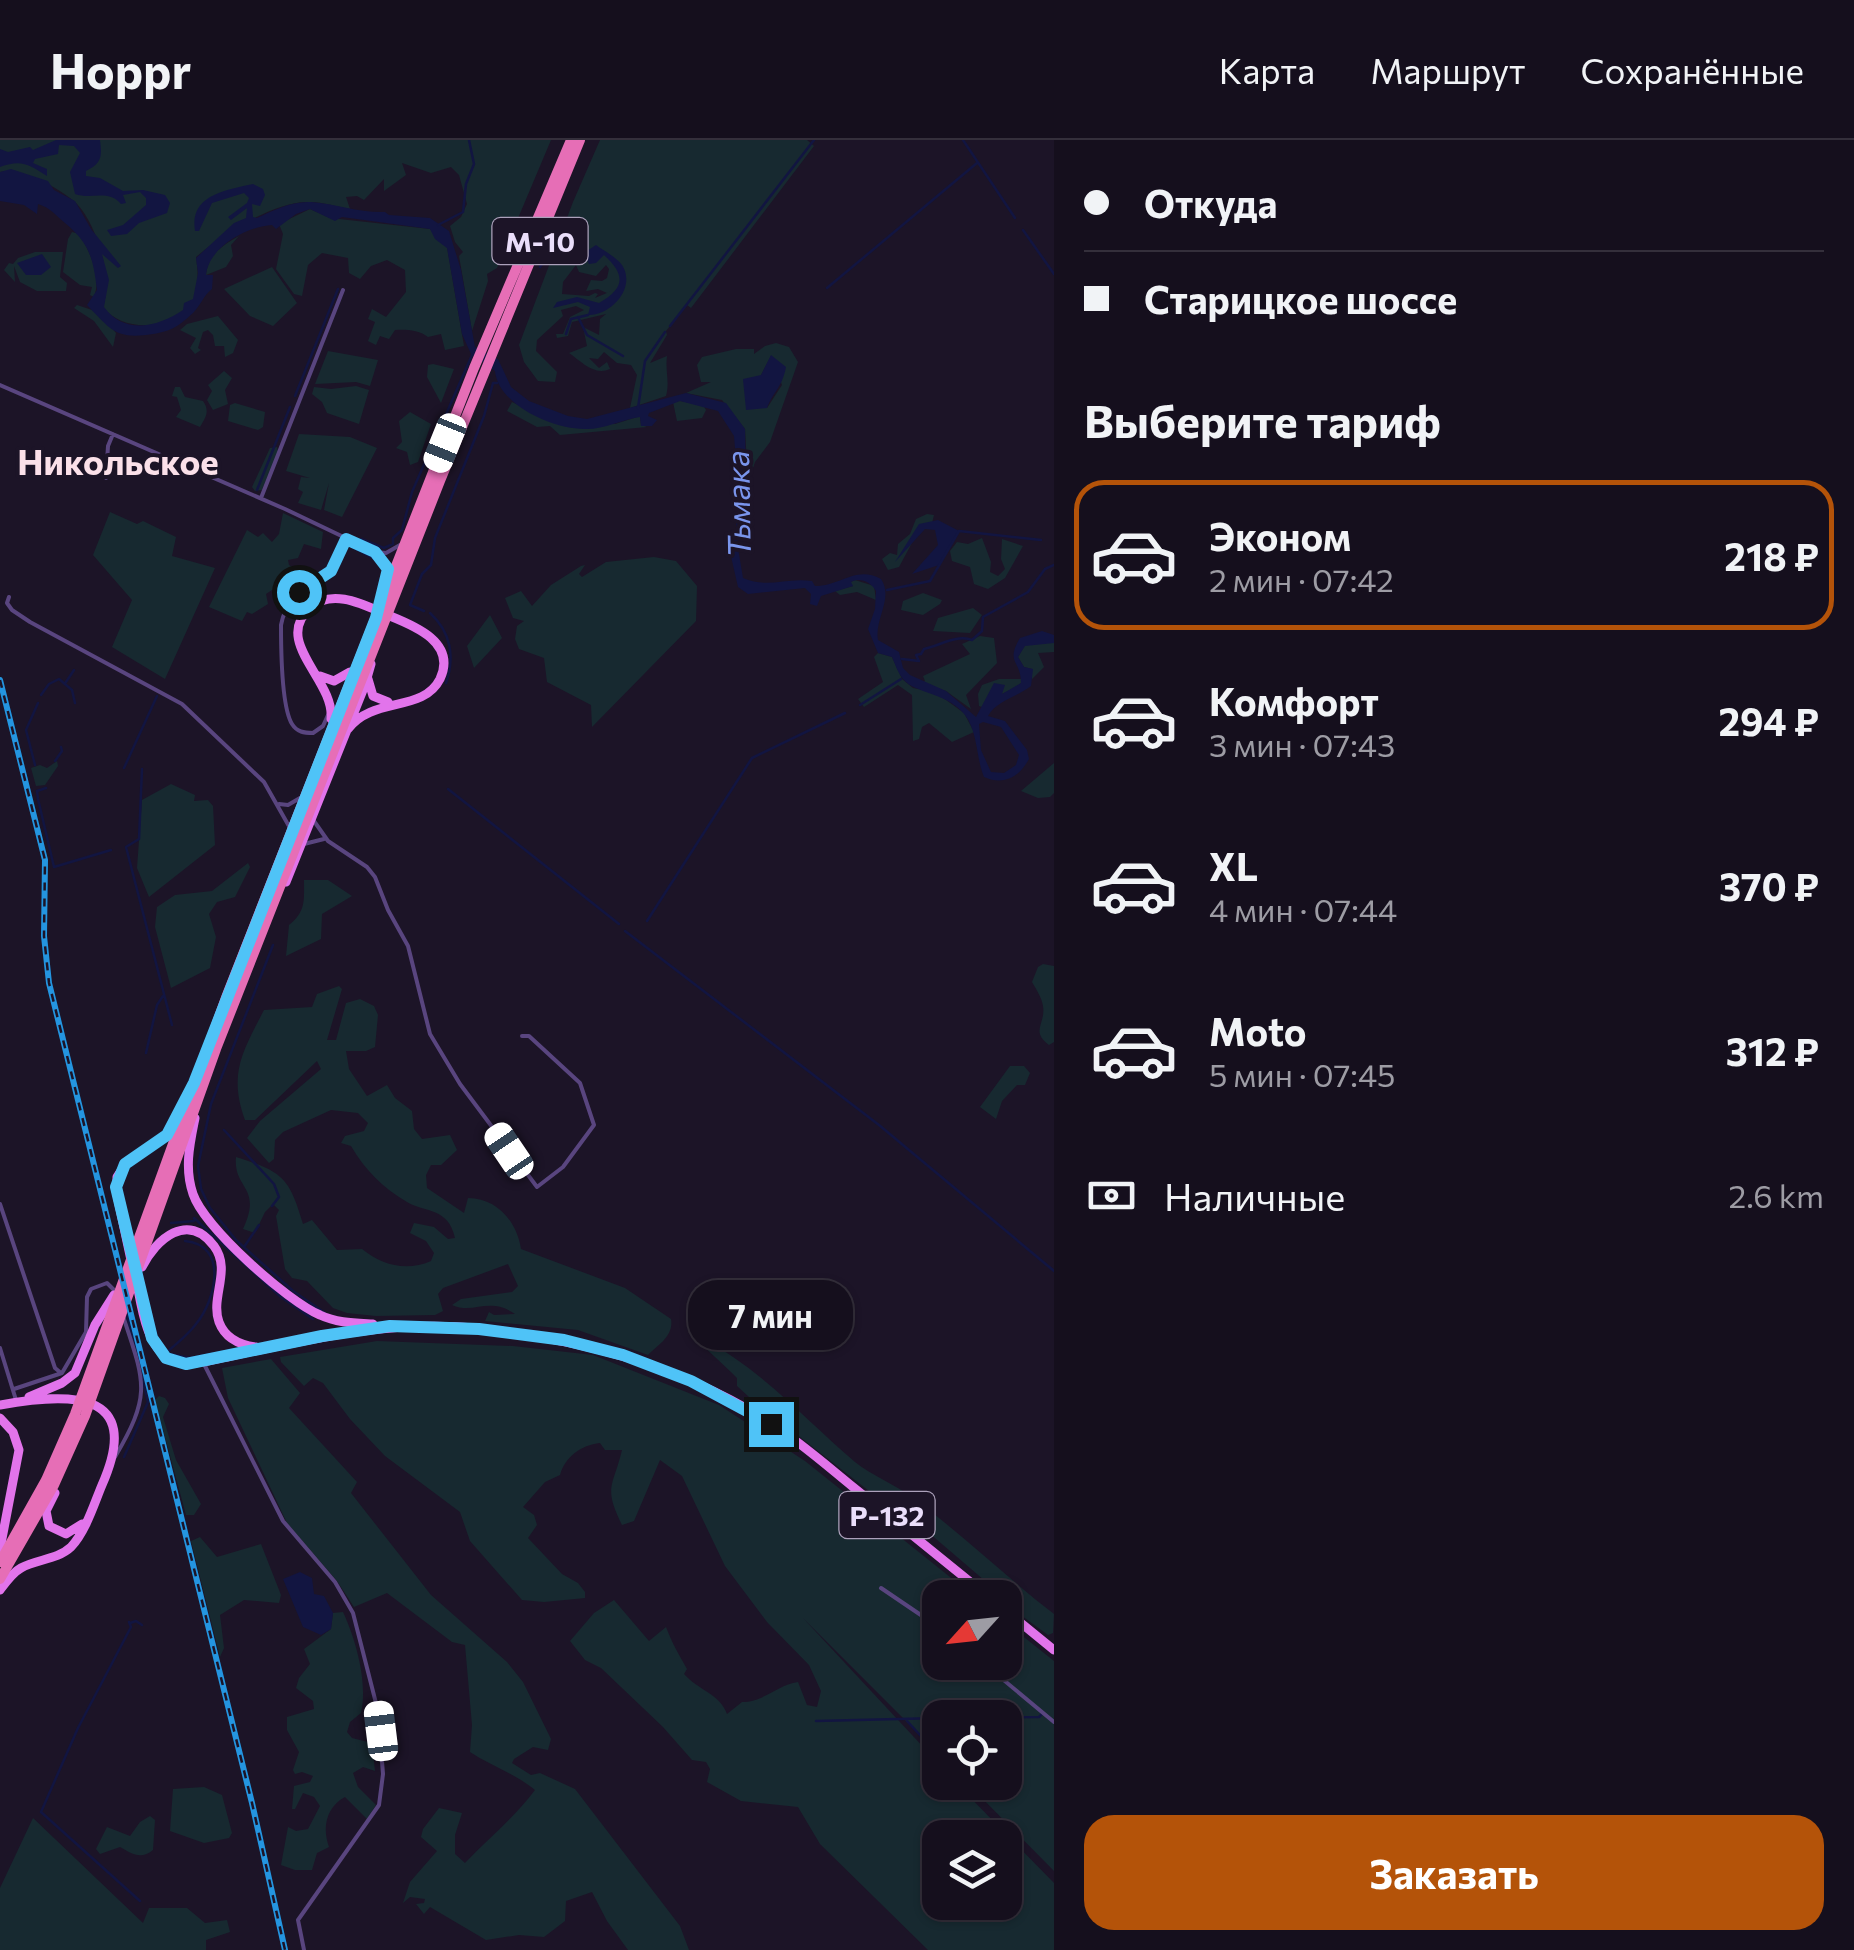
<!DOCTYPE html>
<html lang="ru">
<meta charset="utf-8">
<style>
body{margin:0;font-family:Commissioner,sans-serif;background:#1e1826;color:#f1f3f6;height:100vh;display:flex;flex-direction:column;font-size:38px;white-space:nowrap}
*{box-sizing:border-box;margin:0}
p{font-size:32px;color:#9d9ca4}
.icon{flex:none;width:55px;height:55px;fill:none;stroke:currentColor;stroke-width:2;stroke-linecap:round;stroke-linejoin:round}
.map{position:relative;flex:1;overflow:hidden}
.panel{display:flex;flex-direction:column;background:#150f1d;width:800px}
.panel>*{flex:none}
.banner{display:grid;align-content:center;height:220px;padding:0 30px;background:#150f1d}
.needle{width:65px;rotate:243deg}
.tools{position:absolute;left:922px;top:1440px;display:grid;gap:20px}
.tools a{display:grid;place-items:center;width:100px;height:100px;border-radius:20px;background:#150f1d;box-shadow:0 2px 8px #0004,0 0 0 2px #342f3b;font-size:50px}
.end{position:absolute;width:45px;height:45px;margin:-22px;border:12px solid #4fc3f7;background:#111;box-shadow:0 0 0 5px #111}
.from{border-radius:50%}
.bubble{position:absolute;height:70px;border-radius:30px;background:#150f1d;box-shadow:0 2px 8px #0004,0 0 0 2px #342f3b;font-size:32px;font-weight:700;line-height:70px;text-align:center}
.car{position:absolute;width:30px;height:60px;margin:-30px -15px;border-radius:12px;box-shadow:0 0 8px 2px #0007;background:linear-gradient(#fff 24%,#345 0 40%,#fff 0 76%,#345 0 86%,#fff 0)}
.banner b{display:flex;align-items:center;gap:35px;height:95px;font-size:38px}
.banner b+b{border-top:2px solid #342f3b}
.banner i{width:25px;height:25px;background:#f1f3f6}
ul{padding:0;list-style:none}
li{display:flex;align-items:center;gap:30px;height:150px;margin:0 20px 15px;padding:0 10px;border:5px solid transparent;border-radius:30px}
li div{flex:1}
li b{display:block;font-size:38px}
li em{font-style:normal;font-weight:700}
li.active{border-color:#b45309}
li>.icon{width:90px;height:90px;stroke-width:1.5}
h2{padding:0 30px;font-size:45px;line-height:120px}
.pay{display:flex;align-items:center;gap:25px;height:110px;padding:0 30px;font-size:38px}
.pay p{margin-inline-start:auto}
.action{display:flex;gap:20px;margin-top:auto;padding:20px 30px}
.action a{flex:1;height:115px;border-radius:30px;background:#b45309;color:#fff;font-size:40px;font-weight:700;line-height:115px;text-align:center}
header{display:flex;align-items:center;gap:60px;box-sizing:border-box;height:140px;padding:0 50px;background:#150f1d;border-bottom:2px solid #342f3b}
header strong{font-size:48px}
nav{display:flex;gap:55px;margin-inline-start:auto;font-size:35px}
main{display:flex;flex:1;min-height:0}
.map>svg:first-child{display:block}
.green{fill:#172930;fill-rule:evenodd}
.water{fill:#121541;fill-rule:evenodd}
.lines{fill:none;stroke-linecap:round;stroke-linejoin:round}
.stream{stroke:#121541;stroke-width:2.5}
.minor{stroke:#59457f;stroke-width:4}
.primary{stroke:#e274eb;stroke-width:9}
.trunk{stroke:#e66eb6;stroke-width:10}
.rail-casing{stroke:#2495e0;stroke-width:6}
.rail{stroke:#1c1427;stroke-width:2.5;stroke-dasharray:8;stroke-linecap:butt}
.route{stroke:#4fc3f7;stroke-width:12}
.labels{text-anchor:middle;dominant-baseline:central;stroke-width:8;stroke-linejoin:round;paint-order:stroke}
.shield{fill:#1c1427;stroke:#aca1bb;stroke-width:2.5}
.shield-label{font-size:28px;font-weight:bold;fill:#eadefa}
.water-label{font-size:32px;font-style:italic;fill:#7a95ec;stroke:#1c1427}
.quarter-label{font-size:35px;font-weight:bold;fill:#fbe0e9;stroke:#1c1427}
</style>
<header>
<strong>Hoppr</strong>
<nav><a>Карта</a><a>Маршрут</a><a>Сохранённые</a></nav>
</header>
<main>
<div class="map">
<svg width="1054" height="1810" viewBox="0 0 1054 1810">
<rect width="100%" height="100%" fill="#1c1427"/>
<path class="green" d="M0,0H551L497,128L487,134L488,141L472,191L459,116L463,112L455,102L450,86L461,77L467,64L459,35L451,27L431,33L402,23L406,35L384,51V39L364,60L357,56L346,57L350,69C337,67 323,62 310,62C275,60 221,96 196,117C198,130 199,146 194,158C179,191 123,194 103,167C113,139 97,85 77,64C62,49 21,27 0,32Z
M600,0H807L814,6L691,168L687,165L666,191L667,195L650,223L667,216C665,231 670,242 666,256L630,268L637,235L631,225L617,223L604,212L598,219L589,218L599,228L607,222L610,229C594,236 582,222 569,213L587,206L583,187L599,195L600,179L606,174L572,182L568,196L557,198L556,194H563L570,177L584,170L576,166L561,170L563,176L537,200L536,211L557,232L555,242L538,241L524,222L519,205L573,62ZM576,125L579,132L596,136L606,125L609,129L607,138L602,141L591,140L586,151L598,149L607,153L614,150L595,158L598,154L595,153L589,156L562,154L563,142Z
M310,69L330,78L430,89L447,107L464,206L445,210L441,194L428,197C420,190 404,189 395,190L389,199L380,196L376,205L368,201L375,182L368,179L372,169L386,177L406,152L405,130L387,120L371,126L360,139L349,133L348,118L322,113L308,125L302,156L294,154L276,129L283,94L279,84Z
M72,92L80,94C90,114 102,135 94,157L90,155L92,147L80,145L63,132L68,99Z
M239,96L231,105L233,116L226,127L206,135C208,114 222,106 239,96Z
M35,112H63L60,137L67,143L66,151H37L20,142L14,126L15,142L4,130L9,123L13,124L18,118Z
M272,127L297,163L273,186L250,176L224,149Z
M77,165L98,172L116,193L113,207L94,181L74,168Z
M218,176L238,200L233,213L225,217L224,206H215L213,195L208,190L203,192L198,208L201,210L195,214L190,208L196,198L180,190L187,184Z
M776,203L789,207L798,222L770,302L755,322L748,343L745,289L722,260L686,253L711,242H701L697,225L702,217L736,209H754V214L765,206ZM771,216L782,245L767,268L759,267L761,235Z
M328,211L378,220L370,246L356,242L315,244Z
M433,224L454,229L441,263L427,237L428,225Z
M224,231L232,238L225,250L228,264L213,270L207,260L212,251L208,245Z
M356,246L369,250L359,284L327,273L322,262L312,254L314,247L331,249Z
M175,247H180L185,257L203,261C210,271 206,277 200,287L176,277L181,270L177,257L172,256Z
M680,261L703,265L706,270L702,278L677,281L673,262Z
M512,262L558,284H615L640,276L641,285L647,287L560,295L550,286L537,287L507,271Z
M235,263L265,272L263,287L258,290L228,281L230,265Z
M410,272L431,284L418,322L410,325L407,312L396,308L402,302L399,281Z
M299,294L350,297L377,308L342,377L324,370L329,343L321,370L298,363L303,352L298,349L301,337L310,338L286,331Z
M277,307L278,312L262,350L255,351L252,347L270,308Z
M110,372L137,384L143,381L176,397L172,416L215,428L165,539L112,507L132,460L93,415Z
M283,373L323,392L321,409L304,404L298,418L288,420L289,425L297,430V440L283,449L278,446L266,454L268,464L252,474L247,472L242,481L209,467L247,390L258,397L263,393L272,402L279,394Z
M927,374L934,375L932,383L920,388L899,427L888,430L882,419L890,413L897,415L898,404L910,394L916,379Z
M982,398L991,422L990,432L998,436L1005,429L1001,419L1002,399L1023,406L1005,438L988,449L974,444L970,427L952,421L950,411L957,402L968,404Z
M654,417L676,421L697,446L696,481L592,587L591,565L547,542L544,518L519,509L515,499L517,486L524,481L513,478L505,458L521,451L532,466L551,445L581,426L585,425L579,434L582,437L606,422Z
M855,440L874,446L876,460L857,452L840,455L835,451L853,446L849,443Z
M923,453L942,460L940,464L923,475L901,470L903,461Z
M973,468L982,475L970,493L933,491L938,478Z
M490,475L502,498L474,528L467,506Z
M980,496L994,498L997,523L966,555L971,569L946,551L922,543L925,541L923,536L970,514L962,504Z
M1038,503H1054V512L1038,513L1044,527L1032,539V529L1024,527L1018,517L1025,505Z
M878,513L892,517L902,539L913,548L934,552L946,560L964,573L974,592L952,602L929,583L922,587L919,599L913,601L912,555L898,545L864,567L858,559L883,542L874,517Z
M999,539H1021V543C1008,554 993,555 982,567L979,566L978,554L982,545Z
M57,621L58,626L45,645L36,646L31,628L40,625L47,628Z
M1054,623V653L1050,657L1038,658L1021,651Z
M171,644L195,655L194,661L208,660L213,666L215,705L149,757L137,728L142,660Z
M248,723L250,727L235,757L217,762L209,774L216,797L210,828L171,848L155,787L157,767L175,755L212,751Z
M304,740H328L352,756L322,774L321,799L286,816L289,785C306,771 304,761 304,740Z
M1043,824L1054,826V902L1049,905C1030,891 1046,884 1043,866C1042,858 1036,849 1032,842L1038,827Z
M339,846L342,849L327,900H336L346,863L360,859L374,866L378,875L375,907L366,911H346L349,929L367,956L387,945L395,958L412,971L414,989L422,999L450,995L457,1010L441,1025H431L426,1035L427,1048L464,1073L468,1058C497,1058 517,1082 521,1109L625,1148L671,1179C674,1196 658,1205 648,1215L578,1190L485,1181L489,1172L494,1175L515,1174C489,1156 474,1175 452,1165L461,1159L512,1152L518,1146L508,1124L443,1148L438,1154L443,1171L435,1175L376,1176L347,1173L333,1168L307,1141L292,1138L285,1129L276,1076L279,1070L273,1064L265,1072L255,1093L243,1089C263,1046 233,1050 236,1017C283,1032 289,1037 303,1084L312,1080L337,1110L362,1109C382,1125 406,1132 431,1121L434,1113L426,1101L410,1093L414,1083L434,1087L448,1099L455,1098C448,1067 426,1073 407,1062C383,1048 365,1030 351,1006L341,1003L345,996L364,991L368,983L358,973L331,970L283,992L275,1000L274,1019L269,1023L247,998L260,981L321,929L317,921L255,980H245C228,933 243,911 264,870L312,867L317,854Z
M1010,926H1024L1030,933L1025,945H1017L1002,961L996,979L980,967Z
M701,1198C759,1227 806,1280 855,1322C872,1336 895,1344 913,1358C962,1394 1006,1437 1054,1474L1053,1493L1048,1495L1018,1473L1005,1458L908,1375L898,1362L869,1351L749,1257L737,1246V1238L732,1233L698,1201Z
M377,1201L513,1206L593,1215L719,1265L805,1321L975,1457L940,1458V1522H1005V1482L1054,1521V1731L967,1643L1005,1642V1578H940V1615L803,1478L940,1625V1642L956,1643L1054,1743V1810H928L820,1704L798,1667L741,1661L707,1642L710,1629L706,1622L692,1620L663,1587L601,1528L585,1520L570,1501L594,1473L614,1460L649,1501L666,1487C672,1503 679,1515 687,1529L684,1534C698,1550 720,1554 727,1574L742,1562C764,1562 777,1545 798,1542L807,1565L817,1567L821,1551L809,1525L767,1482L725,1426L682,1336L660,1320L634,1381L622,1385C603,1346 613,1348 622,1310H605L600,1303C581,1305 565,1317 560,1335L545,1342L523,1367L534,1375L537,1385L528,1398L562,1434L578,1443L585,1452V1458L544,1462L522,1460L470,1401L460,1372L385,1316L350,1279L323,1243L313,1238L304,1246L281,1222L280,1217ZM940,1698H1005V1762H940Z
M271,1219L300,1253L289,1268L357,1342L351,1353L431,1455L507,1522L523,1542L551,1599L548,1610L533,1607L514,1619L512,1623L531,1635L540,1633L575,1649L680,1786L689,1810H628L607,1781L592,1752L566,1761L565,1781L544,1797L519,1795L486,1800L430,1767L424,1774L416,1764L424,1763L425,1759L410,1757L403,1763L410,1742L437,1711L421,1697L423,1689L439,1668L462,1673L455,1695V1714L465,1723C489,1698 514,1678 535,1650C516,1634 491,1626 470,1612L472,1585L465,1505L452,1502L387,1453L354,1467L337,1441L287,1383L228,1258L222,1228Z
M159,1256L165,1258L169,1264L163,1277L176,1320L201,1364L194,1375H186L155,1260Z
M200,1397L217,1417L261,1404L281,1455L279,1463L244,1460L220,1475L224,1508L220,1517L191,1401Z
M343,1472C356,1500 368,1543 361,1573L350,1582L347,1592L352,1598L372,1603L375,1631L363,1627L353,1633L358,1647L376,1665L367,1679L345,1657C326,1667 322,1688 329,1707L317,1713L312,1730H295L281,1725L288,1687L296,1691L308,1689L320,1666L314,1657L303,1653L295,1669H292L294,1646L310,1642L313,1636L302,1632L295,1634L293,1630L299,1612L287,1590V1577L314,1569L313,1561L296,1548L299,1538L310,1524L304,1509L331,1489L333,1473Z
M204,1647L222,1655L232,1693L229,1698L204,1703L170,1691L173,1649Z
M150,1676L155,1680L153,1710C141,1720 132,1714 120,1707L100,1714L96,1709L107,1687L130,1696L140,1682Z
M33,1678L143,1783L149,1768H187L205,1783L227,1780L230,1792L206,1800V1810H0V1748Z"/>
<path class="water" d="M56,0H100C102,17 102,23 86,31V36L100,38L123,51L143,50L165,55L170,63L167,73L139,83L127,94L111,96L107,90L123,85L146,65V58L140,52L123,55L126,63L121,64C108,49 91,60 75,54L70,32L80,13L74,6L59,5L58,14L35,19L33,23L47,29V36C29,25 22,19 0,27V9L8,12L30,7L33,10Z
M11,29L48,41L54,50L75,61L91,89L121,126L118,128L102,114L109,140L104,167C124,195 158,187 183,170L184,163L193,159L198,133L196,118L234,83L246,78L247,68L231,80L228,77L247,63L249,58L244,53L212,63L199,91H195C189,55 226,50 253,44L263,49L265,55L260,66L252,64L253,77L257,78C274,70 292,61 311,62C336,64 360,73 385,72L389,75L430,78L449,91L461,130L475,207L498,219L511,247L529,261L568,276L587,279L686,253L726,263L745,289L746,344L743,389L737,402L743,438C768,449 786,437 812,441L815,446C841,446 856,425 881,439C894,458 874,479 878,500L899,512L903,528L910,535L946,551L976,577L994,543L1005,545L1002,554L1021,543C1021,520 1005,523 1020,498L1042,491L1054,495V503L1025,506L1018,517L1024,527L1033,529L1031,546C1017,557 996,561 988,576L1005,581L1027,610L1029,619C1019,637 1004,646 984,637C976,618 978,592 965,575C947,552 915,554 903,539C898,533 895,524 892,517L878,513L868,489L875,469L876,451C871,442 860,437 851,442L853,446L821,456L817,466L810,464L811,454L805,448L748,454L738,447L730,412L731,397L736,390L737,349L731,336L736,320L734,296L718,271L680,261L649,273L648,276L657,280L652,286H641L640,277C621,280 603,290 584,289C553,289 498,265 495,231L471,214L462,194L447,108L435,99L430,89L342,77L335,81L310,69L296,74L276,89L272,85C246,87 209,107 206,135H213L212,149C203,156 201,165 193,173C179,186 172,191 153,194C116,200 111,190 87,165L97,150C93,118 90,104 65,83C55,75 51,68 38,64L37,74L24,65L0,61V32ZM983,582L1001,587L1019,615L1016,625L1004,633L991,632L981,610L979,584Z
M596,105C604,111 616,117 622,125C637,148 610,176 588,175L590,167L578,162L553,168L557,162L577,157L599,163C625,148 626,135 604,115L596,123L589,124L584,113Z
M42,114L51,127L41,135H26L17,123Z
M771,215L786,227C782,248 774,250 767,268L746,270L743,239L761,235Z
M938,380L959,391L939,425L912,434L938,405L935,390L925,389L895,422L919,384Z
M300,1432L312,1438L314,1454L324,1456L333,1473L331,1489L321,1495L303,1487L283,1439Z"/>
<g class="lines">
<path class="stream" d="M963,0L1015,78
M438,85L463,72L466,44L474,24L469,0
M1023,90L1054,134
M555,108L558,120L576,112L584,113
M540,127L554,107L560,87
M827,148L977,23
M578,177L587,195L623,216
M670,186L814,0
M566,194L571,179L588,175
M295,256L338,149
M638,268L645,221L665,192
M257,350L290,267
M361,399L384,408L393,404V398L402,390L412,352L472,215
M352,407L382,423L385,431L382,439
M887,450L930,441L959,391L1041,400
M424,471L410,465L422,434L431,425L435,398L484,276L493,243H497
M430,473C451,492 455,517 446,543
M902,519L919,521L916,515L921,514L924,509C939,506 957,494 972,500L982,491L983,477L1028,452L1045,429L1054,425
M66,542L74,530
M41,555L49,544L59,539L72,550L75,563
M860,565L901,539
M55,621L62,611L61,607
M35,625L26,590L38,563
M124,628L157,556
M142,629L139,699L126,707L172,885
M46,648L37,651L38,659L54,727L111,710
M448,649L619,784
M647,781L752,618L845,573
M625,791L879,985L1054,1131
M273,805L211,964L198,1026L201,1049L210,1068L236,1100L293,1151L325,1173
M146,913L157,865L163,856
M224,990L274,1044L279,1057L272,1066
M194,1078L281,1157L313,1179
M171,1083L194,1081
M244,1107L259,1085
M140,1132L158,1201
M167,1212C177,1203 188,1195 196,1184C216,1160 229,1105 185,1101
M170,1214L190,1218L237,1209
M124,1317L148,1262L126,1171
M129,1482L131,1487L78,1588L41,1672L140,1761
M130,1483L136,1481L142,1485
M965,1578L1039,1577L1042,1574
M816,1581L940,1578
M907,1581L933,1609"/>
<path class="minor" d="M0,245L285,369L375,412L385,423L388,433
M106,338L108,306L113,294
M261,358L343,150
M375,412L386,413L400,405
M9,457L7,463L12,470L30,482L182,564L264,642L290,688
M328,575L323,586L313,593C304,593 297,592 292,584C281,566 281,507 281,485C288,449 311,454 331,431C338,422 342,411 346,400
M279,664L288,665L300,658
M314,681L328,701L367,727L375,737L388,770L408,806L430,894L460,944L537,1047L563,1027L594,985L580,943L529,896H522
M304,704L324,699
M0,1064L55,1228L61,1233
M0,1208L16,1260
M205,1226L283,1381L335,1442L353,1473L378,1571L383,1634L379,1665L298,1780L304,1810
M14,1249L62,1233L86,1192L87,1157L91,1149L107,1143L116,1152
M115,1317C152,1254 145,1243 123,1176
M881,1448L940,1488
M982,1522L1054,1582"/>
<path class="primary" d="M320,536L334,541L350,532
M368,539L373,556L388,562
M331,579C335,540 272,502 310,468C333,447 366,466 390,476C415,486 457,503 440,539C423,573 373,556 348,589
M286,742L365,545L371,524
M195,978C190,1003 184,1028 193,1054C204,1087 287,1161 320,1175C337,1183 354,1183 373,1184
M131,1120L117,1055V1037L127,1022L167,995L183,966
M142,1127C156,1099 188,1071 214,1106C232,1130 210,1157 219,1182C225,1198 240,1205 256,1207
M135,1135C141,1160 144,1203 168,1218C185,1229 209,1220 227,1217C310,1199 389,1180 475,1188C580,1199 679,1225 769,1282C799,1301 826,1325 853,1347C899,1384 944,1421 990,1458
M29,1257L62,1243L75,1233L95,1185L114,1155
M0,1265C67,1253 145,1248 102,1345C94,1364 86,1391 71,1407C57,1420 37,1419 21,1428C12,1433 6,1442 0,1450
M0,1278L13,1292L19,1310L0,1409
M55,1353L46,1371L49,1386L66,1394L82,1384
M1005,1470L1054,1510"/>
<path class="trunk" d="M0,1422L46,1340L75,1274L227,855L474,228L571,0
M0,1439L54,1345L85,1276L216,909L440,341L580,0"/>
<g class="rail-casing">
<path id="rail" d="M0,540L45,720L44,796L49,843L252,1663L285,1810"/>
</g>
<use href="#rail" class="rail"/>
</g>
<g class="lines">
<path class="route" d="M299,452L331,431L346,399L375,412L388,429L376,478L194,943L167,995L125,1024L116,1047L152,1198L166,1218L186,1224L322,1196L390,1186L479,1189L564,1200L623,1215L691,1241L771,1284"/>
</g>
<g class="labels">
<g class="shield">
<rect x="492.5" y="78" width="95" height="46" rx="8"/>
<rect x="839.5" y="1352" width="95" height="46" rx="8"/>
</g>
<g class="shield-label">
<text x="540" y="101">М-10</text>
<text x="887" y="1375">Р-132</text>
</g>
<g class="water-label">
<text transform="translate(737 364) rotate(-91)">Тьмака</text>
</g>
<g class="quarter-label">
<text x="118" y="320">Никольское</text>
</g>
</g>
</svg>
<div class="tools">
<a><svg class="needle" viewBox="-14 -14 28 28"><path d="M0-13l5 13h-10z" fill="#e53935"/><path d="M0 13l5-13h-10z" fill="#9d9ca4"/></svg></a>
<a><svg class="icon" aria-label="locate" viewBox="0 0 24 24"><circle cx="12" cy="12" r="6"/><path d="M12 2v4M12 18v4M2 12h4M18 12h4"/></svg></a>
<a><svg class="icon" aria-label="layers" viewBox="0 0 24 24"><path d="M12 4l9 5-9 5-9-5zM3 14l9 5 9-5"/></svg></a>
</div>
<i class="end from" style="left:299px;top:452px"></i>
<i class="end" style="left:771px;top:1284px"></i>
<div class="bubble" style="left:688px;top:1140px;width:165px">7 мин</div>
<i class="car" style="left:445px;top:303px;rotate:202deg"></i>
<i class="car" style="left:509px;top:1011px;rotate:326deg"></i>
<i class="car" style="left:381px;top:1591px;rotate:353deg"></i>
</div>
<section class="panel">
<div class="banner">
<b><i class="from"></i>Откуда</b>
<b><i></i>Старицкое шоссе</b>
</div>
<h2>Выберите тариф</h2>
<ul>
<li class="active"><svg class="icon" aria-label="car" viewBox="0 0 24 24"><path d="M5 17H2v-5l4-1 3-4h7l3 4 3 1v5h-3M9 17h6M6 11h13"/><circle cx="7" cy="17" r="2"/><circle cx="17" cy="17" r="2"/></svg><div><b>Эконом</b><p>2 мин · 07:42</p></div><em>218 ₽</em></li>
<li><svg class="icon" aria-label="car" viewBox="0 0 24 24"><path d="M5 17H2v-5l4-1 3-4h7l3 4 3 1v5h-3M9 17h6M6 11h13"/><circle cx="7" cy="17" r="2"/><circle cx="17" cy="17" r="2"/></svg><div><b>Комфорт</b><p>3 мин · 07:43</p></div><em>294 ₽</em></li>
<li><svg class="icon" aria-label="car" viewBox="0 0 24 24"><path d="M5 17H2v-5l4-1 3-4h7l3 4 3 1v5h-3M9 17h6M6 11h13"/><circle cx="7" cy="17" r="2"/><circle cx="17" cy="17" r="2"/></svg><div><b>XL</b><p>4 мин · 07:44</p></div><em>370 ₽</em></li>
<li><svg class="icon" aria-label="car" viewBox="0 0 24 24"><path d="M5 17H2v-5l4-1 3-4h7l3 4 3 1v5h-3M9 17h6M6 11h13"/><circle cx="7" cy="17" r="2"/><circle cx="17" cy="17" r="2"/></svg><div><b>Moto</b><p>5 мин · 07:45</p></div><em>312 ₽</em></li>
</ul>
<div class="pay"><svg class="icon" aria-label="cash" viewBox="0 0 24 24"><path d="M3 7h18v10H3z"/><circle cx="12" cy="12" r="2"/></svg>Наличные<p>2.6 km</p></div>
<div class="action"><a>Заказать</a></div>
</section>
</main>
